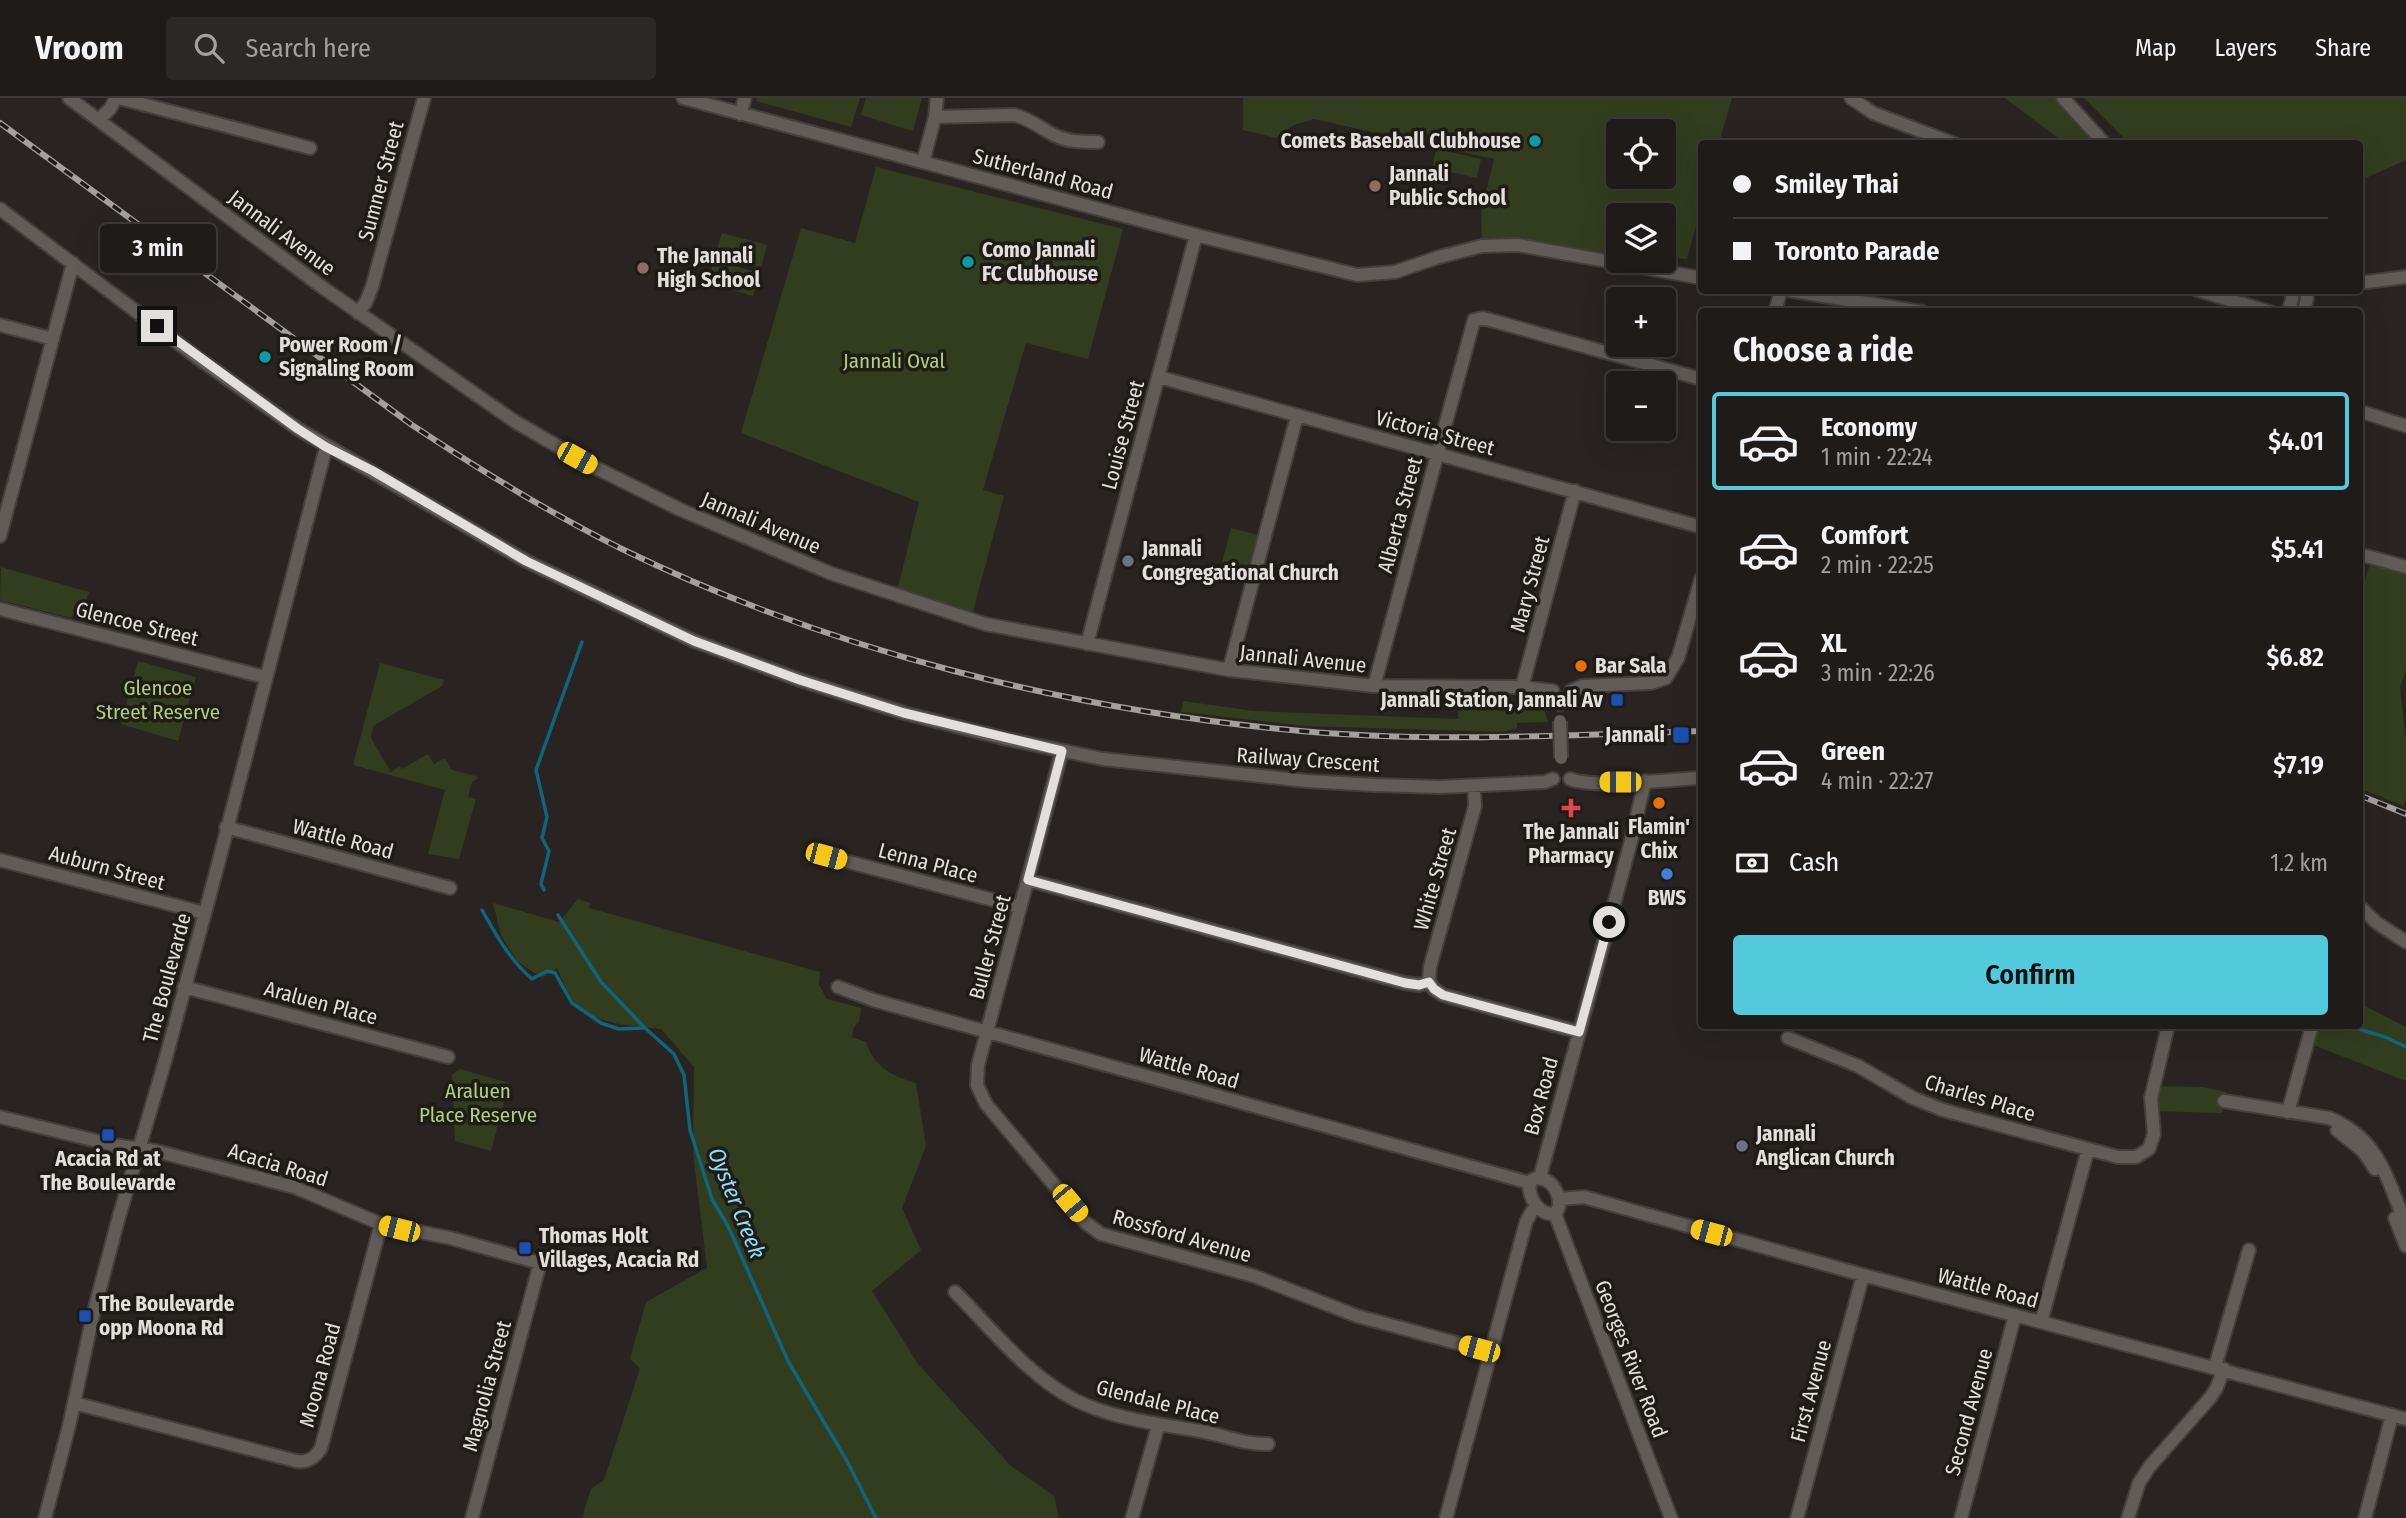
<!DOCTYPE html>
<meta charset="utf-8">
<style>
body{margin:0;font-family:"Fira Sans Condensed",sans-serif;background:#2c2826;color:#f1f3f6;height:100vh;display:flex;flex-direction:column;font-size:26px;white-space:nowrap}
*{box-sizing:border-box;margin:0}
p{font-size:23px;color:#a1a1a2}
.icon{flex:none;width:38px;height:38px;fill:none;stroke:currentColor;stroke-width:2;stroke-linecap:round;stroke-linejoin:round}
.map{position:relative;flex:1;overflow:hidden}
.sheet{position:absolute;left:1698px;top:210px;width:665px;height:721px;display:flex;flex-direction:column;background:#1f1b19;border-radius:7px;box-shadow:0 7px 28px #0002,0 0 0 2px #3c3938}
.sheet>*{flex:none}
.banner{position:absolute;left:1698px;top:42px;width:665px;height:154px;border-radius:7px;box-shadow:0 7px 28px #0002,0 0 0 2px #3c3938;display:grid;align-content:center;height:154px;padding:0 35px;background:#1f1b19}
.controls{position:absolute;left:1606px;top:21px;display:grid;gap:14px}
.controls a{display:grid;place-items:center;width:70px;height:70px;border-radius:7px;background:#1f1b19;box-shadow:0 7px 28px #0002,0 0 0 2px #3c3938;font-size:35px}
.end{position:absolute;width:32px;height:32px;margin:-16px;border:9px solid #e2dfdc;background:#111;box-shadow:0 0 0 4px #111}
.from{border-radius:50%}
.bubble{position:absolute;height:49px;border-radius:7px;background:#1f1b19;box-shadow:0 7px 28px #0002,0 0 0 2px #3c3938;font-size:23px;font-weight:600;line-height:49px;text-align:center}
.car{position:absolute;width:21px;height:42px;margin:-21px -10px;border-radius:9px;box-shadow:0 0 5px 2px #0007;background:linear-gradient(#f5c518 24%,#345 0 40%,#f5c518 0 76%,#345 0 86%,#f5c518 0)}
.banner b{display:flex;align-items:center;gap:24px;height:66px;font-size:26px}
.banner b+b{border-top:2px solid #3c3938}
.banner i{width:18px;height:18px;background:#f1f3f6}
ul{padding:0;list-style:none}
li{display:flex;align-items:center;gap:21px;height:98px;margin:0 14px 10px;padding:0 21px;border:4px solid transparent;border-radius:7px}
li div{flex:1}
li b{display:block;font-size:26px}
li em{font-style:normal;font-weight:600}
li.current{border-color:#53cadc}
li>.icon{width:63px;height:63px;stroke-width:1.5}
h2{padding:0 35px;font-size:32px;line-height:84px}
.pay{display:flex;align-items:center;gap:18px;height:77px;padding:0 35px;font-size:26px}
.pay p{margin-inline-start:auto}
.primary-button{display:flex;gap:14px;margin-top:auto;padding:14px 35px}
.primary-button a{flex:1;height:80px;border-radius:7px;background:#53cadc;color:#111;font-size:28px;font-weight:600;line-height:80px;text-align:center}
header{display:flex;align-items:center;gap:42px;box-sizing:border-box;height:98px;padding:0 35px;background:#1f1b19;border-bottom:2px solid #3c3938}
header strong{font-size:33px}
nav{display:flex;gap:38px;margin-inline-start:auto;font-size:24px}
.search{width:490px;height:63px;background:#2c2826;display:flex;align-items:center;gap:18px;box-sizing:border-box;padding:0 24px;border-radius:7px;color:#a1a1a2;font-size:26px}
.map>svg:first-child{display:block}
.green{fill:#323d1e;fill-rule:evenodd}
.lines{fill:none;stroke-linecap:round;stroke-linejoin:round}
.stream{stroke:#0f657c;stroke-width:3.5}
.minor-casing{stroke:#433f3c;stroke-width:16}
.minor{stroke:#615c58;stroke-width:12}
.rail-casing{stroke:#a3a09d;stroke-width:6}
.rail{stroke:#1f1b17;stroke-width:3.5;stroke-dasharray:10;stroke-linecap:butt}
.minor-bridge-casing{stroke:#433f3c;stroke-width:16;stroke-linecap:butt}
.minor-bridge{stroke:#615c58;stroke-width:12}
.route{stroke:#e2dfdc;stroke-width:9}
.culture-dot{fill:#0f9aa8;stroke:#1f1b17;stroke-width:2.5}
.education-dot{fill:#8d6e63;stroke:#1f1b17;stroke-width:2.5}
.worship-dot{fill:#6b7280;stroke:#1f1b17;stroke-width:2.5}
.food-dot{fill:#e8710a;stroke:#1f1b17;stroke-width:2.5}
.transit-dot{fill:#1a4fb4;stroke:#1f1b17;stroke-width:2.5}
.health-dot{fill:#e0444e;stroke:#1f1b17;stroke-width:2.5}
.shop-dot{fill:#3f7fe0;stroke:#1f1b17;stroke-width:2.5}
.labels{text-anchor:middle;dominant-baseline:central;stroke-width:7;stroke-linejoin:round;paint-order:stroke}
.poi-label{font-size:21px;font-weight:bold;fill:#e2dfdc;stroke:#1f1b17;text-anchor:start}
.street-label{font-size:21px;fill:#e2dfdc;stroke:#1f1b17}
.park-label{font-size:21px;fill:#b0ce7c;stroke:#1f1b17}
.water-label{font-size:23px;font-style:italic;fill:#8bdefb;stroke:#1f1b17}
</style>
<header>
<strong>Vroom</strong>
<div class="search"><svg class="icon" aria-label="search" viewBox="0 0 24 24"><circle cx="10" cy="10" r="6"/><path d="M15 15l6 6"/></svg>Search here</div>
<nav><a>Map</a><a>Layers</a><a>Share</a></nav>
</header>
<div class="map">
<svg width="2406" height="1420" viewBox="0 0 2406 1420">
<rect width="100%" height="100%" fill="#292421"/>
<path class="green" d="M757,0H860L851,29L756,3Z
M866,0H922L913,33L861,17Z
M1243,0H1732L1719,45L1701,46V111L1687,161L1664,159V117H1619V155L1521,147L1482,148L1481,115L1494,61L1314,21L1294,27L1276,40L1243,32ZM1619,33H1664V79H1619Z
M2005,0H2057L2102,45H2061L2062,43Z
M2084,0H2406V62L2359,83V46L2129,45Z
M1436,51L1481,61L1477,80L1432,70Z
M876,69L1123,131L1088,261L1026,245L983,392L1004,398L971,521L896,497L919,404L741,335L801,130L855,145Z
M722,135L767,147L761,170L715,157Z
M714,162L759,175L753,198L708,185Z
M1231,430L1258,437L1245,483L1219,476Z
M2372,459L2406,469V572L2400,589L2406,642V699L2404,708L2359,690V502Z
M1,469L89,494L86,504L71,520L0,502Z
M138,563L196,579L178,643L121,626Z
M380,565L444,582L442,588L373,628L371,640L391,674L400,668L402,671L428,656L434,666L445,660L452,672L479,679L472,684L468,699L476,701L459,761L428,756L445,692L353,667Z
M1183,603L1254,613L1458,621L1459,603L1533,605L1543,608L1548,624L1517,625V630L1503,634L1306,628L1181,614Z
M578,801L590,805L589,810L820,874L819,887L827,901L861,910L859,924L854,929L852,939L866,944C874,969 892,978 916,985L926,1048L902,1110L921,1152L872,1193L918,1266L1010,1367L1054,1398L1059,1420H582L591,1391L604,1382L640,1270L630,1261L646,1204L707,1170L693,1055L694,969L661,931C630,927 590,928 571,899C565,890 561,879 557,870L542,880L517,863L501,837L493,805L559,824Z
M2359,905L2406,929V983L2308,945L2312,928H2359Z
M460,971L509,985L491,1053L455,1043L452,976Z
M2155,988L2203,989L2226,994L2222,1015L2152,1013Z"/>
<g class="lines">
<path class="stream" d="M544,792L541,786L549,753L542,740L547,719L536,672L582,544
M482,812C496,837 510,862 532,881L547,873L555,875L572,905L601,925L619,931L644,930
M558,817L601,884L645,930L674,956L684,977L690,1032L712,1101L728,1128L788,1263L847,1363L876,1420
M2349,928L2385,939L2406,949"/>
<g class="minor-casing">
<path id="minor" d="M69,0L322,189L514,323L590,367L681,412L830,475L985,526L1229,572L1374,588L1522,589L1553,593
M119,0L310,50
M683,0L1196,137L1357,177L1395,174L1439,159L1482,148L1518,147L1701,180
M1851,0L1873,15L1955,46
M2063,0L2105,46
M740,16L745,0
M935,19L1014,17C1029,20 1040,30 1054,37C1068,44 1082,44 1098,44
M99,21L110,11L116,0
M923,64L935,19L937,0
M0,111L198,260L298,331L526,463L694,543L800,582L904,615L1007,641L1103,661L1307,683L1375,687L1439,689L1545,684L1553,681
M2359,185L2406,179
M1787,192L1922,214
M2197,192L2270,214
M1775,214L1781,192
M2288,214L2292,201V192
M2304,214L2307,200L2305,192
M358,215L366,204L372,189L424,0
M0,227L53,241
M1159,279L1701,429
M2359,313L2406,328
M0,438L73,165
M2359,456L2406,469
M0,511L265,579
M1087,546L1196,137
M1229,572L1297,318
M1374,588L1474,222L1483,220L1701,281
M1522,589L1575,393
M1571,593L1583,588L1651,585L1666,580L1678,560L1701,481
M1560,606L1569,603L1571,593
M1062,653L978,967L977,987L986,1006L1086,1125L1101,1136L1254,1178L1357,1218L1490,1254
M1570,681C1594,691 1672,681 1701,680
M226,729L450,790
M826,758L1020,809
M0,762L204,815
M1028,782L1405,885L1419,887L1429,884
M2359,808L2377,825L2406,844
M1429,884L1430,869L1475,708L1474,688
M1429,884L1434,891L1443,897L1579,934
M184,889L448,959
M838,889L873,902L1530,1085
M1788,940L1858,968L1913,1000L1943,1012L2118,1059H2136L2149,1051L2154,1036L2151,1000L2168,928
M2224,1003L2329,1020C2379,1040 2387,1081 2406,1127
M2288,1014L2312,928
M0,1019L113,1047L156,1053L294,1089L381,1126L450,1140L540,1165L472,1420
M2337,1032L2363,1053L2375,1071
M1540,1079L1630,747L1645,683
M1536,1080C1552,1080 1560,1095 1559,1109L1555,1116C1539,1117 1531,1103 1529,1089L1532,1082Z
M1559,1101L1584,1099L1863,1177L2406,1321
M1555,1116L1671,1420
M2395,1120L2406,1148
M955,1194C992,1231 1027,1277 1075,1302C1113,1321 1159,1326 1200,1333C1224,1337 1244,1347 1268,1346
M2041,1224L2088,1051
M2215,1269L2249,1152
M74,1305L296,1363C308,1365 315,1360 321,1350L381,1126
M45,1420L69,1328L93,1217L118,1122L165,963L216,774L326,349
M1132,1420L1158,1328
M1446,1420L1526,1124L1532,1113L1537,1109
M1797,1420L1863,1177
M1961,1420L2015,1217
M2128,1420L2139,1385L2150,1368L2210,1300L2216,1291L2224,1271
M2365,1420L2392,1317"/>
</g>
<use href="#minor" class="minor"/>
<g class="rail-casing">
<path id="rail" d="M0,25L412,327C480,372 549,415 622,451C833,554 1068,612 1301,633C1434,645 1568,637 1701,633
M2359,697L2406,716"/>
</g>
<use href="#rail" class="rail"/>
<g class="minor-bridge-casing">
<path id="minor-bridge" d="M1560,623L1561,660"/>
</g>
<use href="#minor-bridge" class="minor-bridge"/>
</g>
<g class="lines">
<path class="route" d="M157,228L298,331L326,349L373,373L526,463L694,543L800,582L904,615L1062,653L1028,782L1405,885L1419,887L1429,884L1434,891L1443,897L1579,934L1609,824"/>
</g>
<g class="culture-dot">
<circle cx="1535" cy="43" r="7"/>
<circle cx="968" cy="164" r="7"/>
<circle cx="265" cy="259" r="7"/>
</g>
<g class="education-dot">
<circle cx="1375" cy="88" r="7"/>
<circle cx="643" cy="170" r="7"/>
</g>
<g class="worship-dot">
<circle cx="1128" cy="463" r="7"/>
<circle cx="1742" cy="1048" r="7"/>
</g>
<g class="food-dot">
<circle cx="1581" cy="568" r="7"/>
<circle cx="1659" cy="705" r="7"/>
</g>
<g class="transit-dot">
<rect x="1610" y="595" width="14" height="14" rx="3.5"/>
<rect x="1672" y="628" width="18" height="18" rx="3.5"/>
<rect x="101" y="1030" width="14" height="14" rx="3.5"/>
<rect x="518" y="1143" width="14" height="14" rx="3.5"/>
<rect x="78" y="1211" width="14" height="14" rx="3.5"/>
</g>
<path class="health-dot" d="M1567.5 699.5h7v7h7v7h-7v7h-7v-7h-7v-7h7z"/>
<circle class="shop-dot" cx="1667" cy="776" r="7"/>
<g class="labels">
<g class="poi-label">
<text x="1521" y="43" text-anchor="end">Comets Baseball Clubhouse</text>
<text x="1389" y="76">Jannali<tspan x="1389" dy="24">Public School</tspan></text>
<text x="982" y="152">Como Jannali<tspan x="982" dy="24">FC Clubhouse</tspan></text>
<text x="657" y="158">The Jannali<tspan x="657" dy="24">High School</tspan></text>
<text x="279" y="247">Power Room /<tspan x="279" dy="24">Signaling Room</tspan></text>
<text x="1142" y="451">Jannali<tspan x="1142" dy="24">Congregational Church</tspan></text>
<text x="1595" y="568">Bar Sala</text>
<text x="1603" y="602" text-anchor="end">Jannali Station, Jannali Av</text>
<text x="1665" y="637" text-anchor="end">Jannali</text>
<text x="1659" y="729" text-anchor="middle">Flamin'<tspan x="1659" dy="24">Chix</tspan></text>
<text x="1571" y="734" text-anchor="middle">The Jannali<tspan x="1571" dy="24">Pharmacy</tspan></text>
<text x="1667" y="800" text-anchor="middle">BWS</text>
<text x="1756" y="1036">Jannali<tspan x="1756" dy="24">Anglican Church</tspan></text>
<text x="108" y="1061" text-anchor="middle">Acacia Rd at<tspan x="108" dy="24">The Boulevarde</tspan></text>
<text x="539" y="1138">Thomas Holt<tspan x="539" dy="24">Villages, Acacia Rd</tspan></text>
<text x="99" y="1206">The Boulevarde<tspan x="99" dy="24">opp Moona Rd</tspan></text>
</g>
<g class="street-label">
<text transform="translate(1043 76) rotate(15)">Sutherland Road</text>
<text transform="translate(381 83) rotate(-75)">Sumner Street</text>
<text transform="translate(282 135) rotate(37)">Jannali Avenue</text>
<text transform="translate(1435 335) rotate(15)">Victoria Street</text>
<text transform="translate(1123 337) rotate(-75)">Louise Street</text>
<text transform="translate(1400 417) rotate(-75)">Alberta Street</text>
<text transform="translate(761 425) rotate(23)">Jannali Avenue</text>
<text transform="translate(1530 486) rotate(-75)">Mary Street</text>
<text transform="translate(137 526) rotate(14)">Glencoe Street</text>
<text transform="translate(1303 561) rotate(6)">Jannali Avenue</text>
<text transform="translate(1308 662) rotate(4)">Railway Crescent</text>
<text transform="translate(343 741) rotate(15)">Wattle Road</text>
<text transform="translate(928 765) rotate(15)">Lenna Place</text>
<text transform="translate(107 770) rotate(15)">Auburn Street</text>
<text transform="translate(1435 781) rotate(-74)">White Street</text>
<text transform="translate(990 849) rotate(-75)">Buller Street</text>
<text transform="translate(167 880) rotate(-75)">The Boulevarde</text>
<text transform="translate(321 905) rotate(15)">Araluen Place</text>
<text transform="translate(1189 970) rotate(16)">Wattle Road</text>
<text transform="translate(1541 998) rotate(-75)">Box Road</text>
<text transform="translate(1980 1000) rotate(17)">Charles Place</text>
<text transform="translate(278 1067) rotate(17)">Acacia Road</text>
<text transform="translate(1182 1138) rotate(16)">Rossford Avenue</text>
<text transform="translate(1988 1190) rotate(15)">Wattle Road</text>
<text transform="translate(1631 1261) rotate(69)">Georges River Road</text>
<text transform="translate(320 1277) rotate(-75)">Moona Road</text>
<text transform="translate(487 1288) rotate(-75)">Magnolia Street</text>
<text transform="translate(1811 1293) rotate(-75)">First Avenue</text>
<text transform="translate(1158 1304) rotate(14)">Glendale Place</text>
<text transform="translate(1969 1314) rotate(-75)">Second Avenue</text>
</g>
<g class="park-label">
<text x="894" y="263">Jannali Oval</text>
<text x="158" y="590">Glencoe<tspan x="158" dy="24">Street Reserve</tspan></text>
<text x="478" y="993">Araluen<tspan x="478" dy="24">Place Reserve</tspan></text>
</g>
<g class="water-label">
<text transform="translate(737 1105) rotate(68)">Oyster Creek</text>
</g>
</g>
</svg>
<div class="controls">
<a><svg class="icon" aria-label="locate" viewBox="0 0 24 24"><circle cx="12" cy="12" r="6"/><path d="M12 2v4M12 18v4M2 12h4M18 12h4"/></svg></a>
<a><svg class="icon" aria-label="layers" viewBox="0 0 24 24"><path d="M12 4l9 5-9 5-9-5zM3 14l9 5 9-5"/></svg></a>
<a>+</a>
<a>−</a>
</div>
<i class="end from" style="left:1609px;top:824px"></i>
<i class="end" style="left:157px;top:228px"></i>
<div class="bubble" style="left:100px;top:126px;width:116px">3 min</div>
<i class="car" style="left:577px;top:360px;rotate:119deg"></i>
<i class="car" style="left:1620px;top:684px;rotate:270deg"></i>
<i class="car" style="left:826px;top:758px;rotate:105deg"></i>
<i class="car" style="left:1070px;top:1105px;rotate:140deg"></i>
<i class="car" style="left:399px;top:1131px;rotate:284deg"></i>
<i class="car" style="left:1711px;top:1135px;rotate:285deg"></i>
<i class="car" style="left:1479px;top:1251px;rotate:285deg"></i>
<div class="banner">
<b><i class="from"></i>Smiley Thai</b>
<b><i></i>Toronto Parade</b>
</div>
<section class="sheet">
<h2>Choose a ride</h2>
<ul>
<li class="current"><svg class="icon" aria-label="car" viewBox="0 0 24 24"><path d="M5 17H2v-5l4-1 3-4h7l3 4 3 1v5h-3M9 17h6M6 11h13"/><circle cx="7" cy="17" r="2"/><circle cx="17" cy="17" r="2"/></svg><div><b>Economy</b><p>1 min · 22:24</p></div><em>$4.01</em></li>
<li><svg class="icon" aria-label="car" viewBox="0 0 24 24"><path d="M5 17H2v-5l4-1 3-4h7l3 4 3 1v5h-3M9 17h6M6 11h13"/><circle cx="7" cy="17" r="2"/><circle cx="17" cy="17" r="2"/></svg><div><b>Comfort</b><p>2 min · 22:25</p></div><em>$5.41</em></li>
<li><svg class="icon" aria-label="car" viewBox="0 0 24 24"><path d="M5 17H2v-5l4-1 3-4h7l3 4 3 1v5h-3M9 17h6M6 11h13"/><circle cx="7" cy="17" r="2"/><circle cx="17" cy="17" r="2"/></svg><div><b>XL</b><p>3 min · 22:26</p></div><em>$6.82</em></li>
<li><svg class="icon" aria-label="car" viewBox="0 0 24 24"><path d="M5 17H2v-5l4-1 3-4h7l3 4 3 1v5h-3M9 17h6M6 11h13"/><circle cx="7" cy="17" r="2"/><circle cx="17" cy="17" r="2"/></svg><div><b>Green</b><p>4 min · 22:27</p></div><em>$7.19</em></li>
</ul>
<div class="pay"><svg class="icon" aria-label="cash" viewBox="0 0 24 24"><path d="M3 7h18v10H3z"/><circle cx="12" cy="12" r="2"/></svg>Cash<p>1.2 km</p></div>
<div class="primary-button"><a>Confirm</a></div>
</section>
</div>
